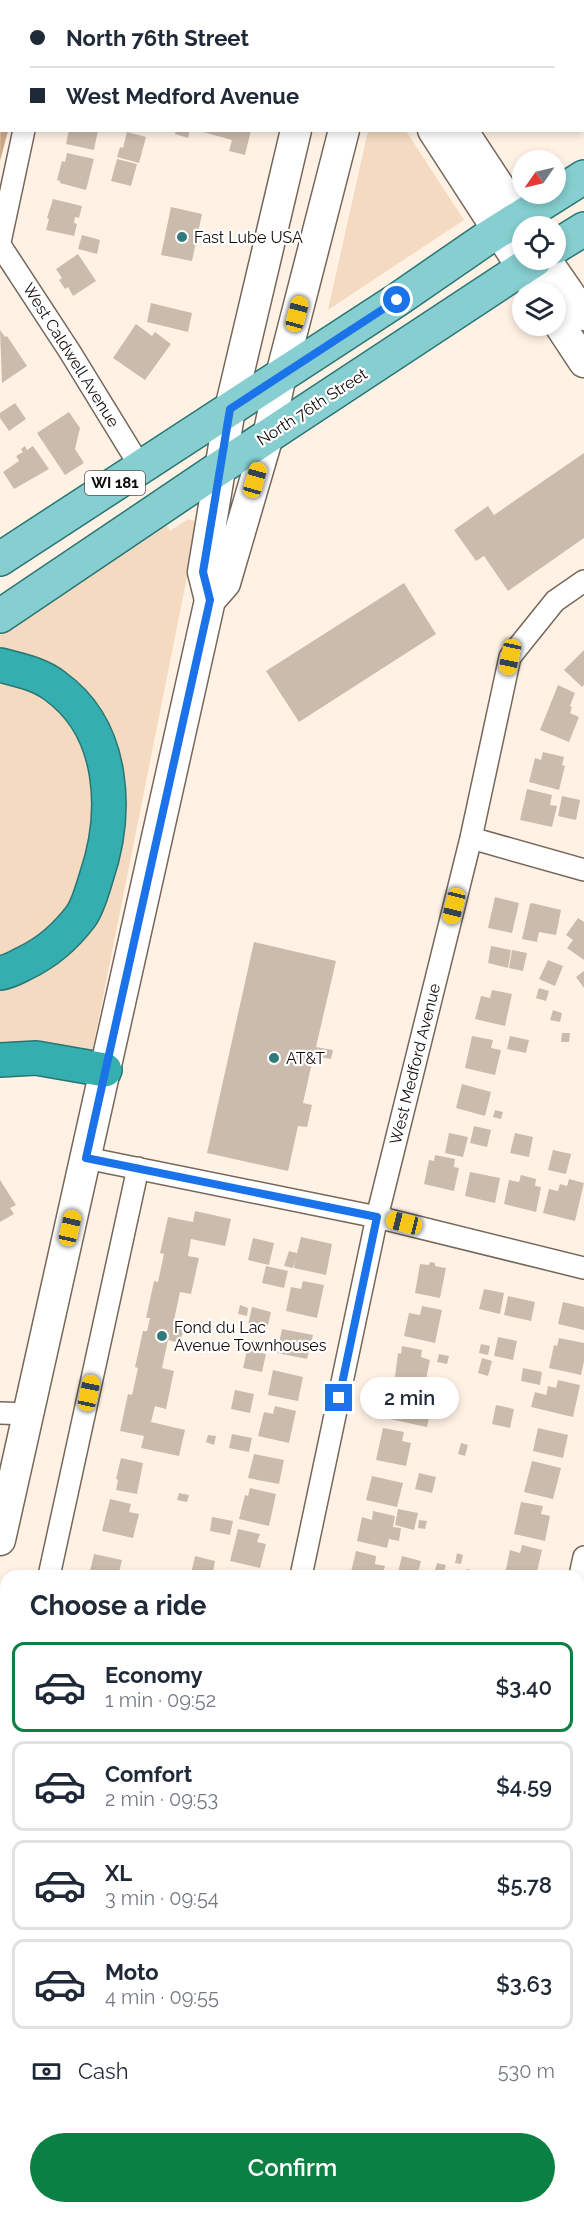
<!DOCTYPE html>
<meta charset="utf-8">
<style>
body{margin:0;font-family:Raleway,sans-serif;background:#f6f6f7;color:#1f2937;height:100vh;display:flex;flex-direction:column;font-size:22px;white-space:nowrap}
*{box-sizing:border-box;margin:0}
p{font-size:20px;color:#747a83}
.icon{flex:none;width:33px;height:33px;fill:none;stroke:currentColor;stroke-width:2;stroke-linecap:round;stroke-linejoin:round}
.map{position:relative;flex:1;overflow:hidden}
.side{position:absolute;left:0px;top:1570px;width:585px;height:644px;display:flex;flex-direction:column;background:#fff;border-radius:18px 18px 0 0;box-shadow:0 3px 9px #0003}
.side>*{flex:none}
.guide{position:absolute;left:0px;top:0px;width:585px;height:132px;box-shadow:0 3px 9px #0003;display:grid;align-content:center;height:132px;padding:0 30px;background:#fff}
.needle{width:39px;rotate:236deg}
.controls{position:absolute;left:512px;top:150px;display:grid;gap:12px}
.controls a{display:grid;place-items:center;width:54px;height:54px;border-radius:50%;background:#fff;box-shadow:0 3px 9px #0003;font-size:30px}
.end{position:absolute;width:27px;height:27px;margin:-14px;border:8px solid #1a73e8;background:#fff;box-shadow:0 0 0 3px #fff}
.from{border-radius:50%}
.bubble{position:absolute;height:42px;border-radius:21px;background:#fff;box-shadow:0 3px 9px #0003;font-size:20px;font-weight:600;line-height:42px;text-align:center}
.car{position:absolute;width:18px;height:36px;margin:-18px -9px;border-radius:8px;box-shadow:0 0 4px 2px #0007;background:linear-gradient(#f5c518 24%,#345 0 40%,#f5c518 0 76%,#345 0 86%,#f5c518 0)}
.guide b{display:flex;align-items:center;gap:21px;height:57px;font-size:22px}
.guide b+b{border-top:2px solid #e0e1e3}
.guide i{width:15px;height:15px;background:#1f2937}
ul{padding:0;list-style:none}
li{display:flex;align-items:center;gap:18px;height:90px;margin:0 12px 9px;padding:0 18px;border:3px solid #e0e1e3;border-radius:12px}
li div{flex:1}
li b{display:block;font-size:22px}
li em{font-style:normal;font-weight:600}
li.active{border-color:#0b8043}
li>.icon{width:54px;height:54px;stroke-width:1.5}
h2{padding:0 30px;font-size:27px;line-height:72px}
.pay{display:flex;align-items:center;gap:15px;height:66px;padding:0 30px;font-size:22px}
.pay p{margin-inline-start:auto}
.cta{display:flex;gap:12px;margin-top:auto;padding:12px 30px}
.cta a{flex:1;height:69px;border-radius:36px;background:#0b8043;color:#fff;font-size:24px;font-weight:600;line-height:69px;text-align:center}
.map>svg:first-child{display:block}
.green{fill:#f3dac1}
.forest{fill:#cca986}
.building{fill:#cbbbac}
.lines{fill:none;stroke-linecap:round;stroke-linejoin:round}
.street-casing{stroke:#75675a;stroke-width:24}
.secondary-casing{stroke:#75675a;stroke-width:33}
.primary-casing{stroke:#287574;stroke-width:36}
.highway-casing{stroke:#287574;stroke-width:36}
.street{stroke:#fff;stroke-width:21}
.secondary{stroke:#fff;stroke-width:30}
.primary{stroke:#86cecf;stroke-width:33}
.highway{stroke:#35aeaf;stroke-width:33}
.route{stroke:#1a73e8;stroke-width:8}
.poi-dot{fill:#317a7b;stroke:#fff;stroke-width:2}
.labels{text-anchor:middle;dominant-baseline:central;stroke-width:4.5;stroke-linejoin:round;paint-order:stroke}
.shield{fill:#fff;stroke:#585451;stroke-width:1.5}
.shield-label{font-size:15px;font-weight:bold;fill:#110b07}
.poi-label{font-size:16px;fill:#110b07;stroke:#fff;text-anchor:start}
.street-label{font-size:16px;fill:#110b07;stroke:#fff}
</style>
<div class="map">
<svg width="584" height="2213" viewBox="0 0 584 2213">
<rect width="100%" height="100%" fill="#fff2e5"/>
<path class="green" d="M368,131H406L464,220L328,310Z
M188,519L198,522L92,1052L0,1053V982L91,910L102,736L0,659V635L166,524L170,531Z
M0,677L52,701L85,745L96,810L86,872L61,923L0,964Z"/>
<path class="forest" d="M1,44L2,130L8,131L0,161Z"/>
<path class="building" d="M69,130H98L94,150L66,144Z
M176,130H190L188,138L175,134Z
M196,130H251L245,155L229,151L232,140Z
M127,132L146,137L139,163L117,157L120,147L123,148Z
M67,153L94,159L86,190L60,183V181L57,180L62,161L65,162Z
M117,159L137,164L131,186L111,181Z
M53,199L82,206L79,218L75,217L74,223L77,224L74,236L46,230L49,219L47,218Z
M171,207L202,214L192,261L161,255Z
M82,235L100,240L97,254L78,249Z
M78,254L96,281L73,296L68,287L65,289L59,280L62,278L56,269Z
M151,303L192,313L188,332L147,322Z
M136,324L152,336L155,332L171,344L145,380L113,358Z
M0,330L5,337L7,336L27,366L2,383Z
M15,403L26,419L9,431L0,418V413Z
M69,412L80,428L75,449L84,463L65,475L37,433Z
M25,446L27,450L33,446L49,469L14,489L3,472L19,461L16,456L23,452L21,449Z
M584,453V538L508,591L484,556L476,561L454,530L488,506L494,515Z
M404,583L436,634L299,722L266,671Z
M584,650V685L582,687L564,670Z
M558,685L575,693L570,706L572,707L570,713L579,717L569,742L540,730Z
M543,752L564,757L562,765L565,766L559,790L529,782L535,758L541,760Z
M527,789L552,795L550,805L557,806L552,827L520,820Z
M562,796L580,800L576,820L558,816Z
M495,897L519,903L512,933L488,928Z
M532,903L561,910L556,935L539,932L537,942L522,939L530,904Z
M578,918L584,922V960L567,948L573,940L566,935Z
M254,942L336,961L316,1047L333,1050L331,1059L320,1057L319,1060L313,1058L303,1103L312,1105L307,1127L298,1126L288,1171L207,1153Z
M491,946L511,950L508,968L488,963Z
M512,950L527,953L523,971L509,968Z
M548,960L563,966L555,986L539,979Z
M584,971V988L576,977Z
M539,988L549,991L546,1001L536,998Z
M492,990L512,994L505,1026L475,1019L481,996L490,998Z
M553,1010L562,1013L560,1022L550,1020Z
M562,1033H570L569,1042H561Z
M472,1036L493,1040L491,1048L501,1050L495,1075L465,1068Z
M510,1036L529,1040L526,1053L507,1049Z
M462,1084L491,1092L485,1116L456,1108Z
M495,1110L503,1112L501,1119L493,1117Z
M474,1126L491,1130L487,1147L470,1143Z
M449,1133L468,1137L463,1157L445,1153Z
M515,1133L533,1137L529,1157L510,1153Z
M553,1150L571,1154L566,1174L548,1170Z
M435,1155L455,1159L454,1167L459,1168L454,1191L424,1184L429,1160L434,1161Z
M470,1172L500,1178L495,1203L465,1196Z
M521,1175L536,1179L535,1186L541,1187L536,1212L504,1204L509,1180L519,1182Z
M569,1179L584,1183L575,1221L543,1213L549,1189L558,1191L560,1184L567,1186Z
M0,1180L16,1205L10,1208L14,1214L0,1222Z
M195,1211L231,1219L225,1246L191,1239L188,1256L199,1258L191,1294L180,1292L174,1320L185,1323L180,1343L168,1340L162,1368L174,1371L166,1409L155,1406L151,1422L185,1430L179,1456L141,1448L144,1436L120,1431L128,1394L132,1395L138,1368L135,1367L143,1331H147L150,1318H146L154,1281L158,1282L164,1254L160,1253L168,1217L193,1222Z
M301,1237L332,1244L326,1275L294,1268L295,1260L293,1268L284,1266L289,1251L297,1253Z
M253,1238L274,1243L269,1265L248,1260Z
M430,1262L435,1263V1266L446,1268L440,1298L415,1293L420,1264L429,1265Z
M266,1266L288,1271L284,1288L262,1283Z
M303,1281L324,1285L317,1318L286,1311L291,1287L301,1289Z
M484,1289L504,1293L500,1314L479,1309Z
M508,1296L535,1302L531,1321L504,1315Z
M563,1302L584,1307V1330L558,1324Z
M240,1305L248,1308L247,1316L238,1314Z
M422,1306L442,1310L435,1343L404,1336L409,1313L420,1315Z
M252,1307L271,1312L267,1329L248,1325Z
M282,1329L313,1335L307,1359L277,1353Z
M498,1337L517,1341L513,1360L494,1356Z
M559,1338L584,1343V1361L581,1375L549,1368L554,1345L557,1346Z
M481,1344L490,1346L488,1355L479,1353Z
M402,1346L422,1350L421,1357L430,1360L425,1384L395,1377L398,1353L401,1354Z
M247,1350L266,1354L262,1372L243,1368Z
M439,1354L449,1356L447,1364L437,1362Z
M482,1358L492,1361L488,1376L478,1373Z
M523,1368L542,1372L540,1385L521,1381Z
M273,1370L303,1377L298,1401L268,1395Z
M558,1380L580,1385L573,1417L531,1407L535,1392L546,1395L548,1386L556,1388Z
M235,1390L254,1394L250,1413L231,1409Z
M434,1392L452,1394L448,1416L432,1414Z
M390,1394L421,1401L419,1410L424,1411L423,1417L429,1418L427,1427L385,1418Z
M496,1405L514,1409L510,1428L492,1424Z
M275,1406L296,1411L289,1443L258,1436L264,1412L273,1414Z
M383,1428L404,1432L402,1441L411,1443L406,1466L376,1460Z
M538,1428L568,1435L563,1458L533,1451Z
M232,1434L252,1438L249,1452L229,1448Z
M208,1435L216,1436L214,1445L206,1442Z
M461,1443L468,1445L465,1456L458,1454Z
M254,1454L284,1460L279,1484L248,1478Z
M121,1458L143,1463L137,1494L116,1490L118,1480L116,1479Z
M532,1461L561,1468L553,1499L524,1492Z
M419,1473L436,1477L432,1493L415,1489Z
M372,1476L403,1483L397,1507L366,1500Z
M250,1488L276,1494L269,1526L239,1519L245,1495L248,1496Z
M179,1493L189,1495L187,1502L177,1500Z
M110,1499L131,1504L129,1512L139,1514L133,1538L102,1531Z
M521,1502L543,1506L541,1514L550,1516L545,1541L514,1534Z
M398,1509L418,1513L414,1530L395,1525Z
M373,1511L395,1516L393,1527L401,1528L399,1541L389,1539L387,1548L357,1541L362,1517L372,1520Z
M212,1517L233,1521L230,1535L210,1531Z
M419,1520L427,1521L425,1529L418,1528Z
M238,1529L260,1534L257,1542L266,1544L260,1568L230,1561Z
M522,1545L542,1550L536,1576L505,1574L510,1550L520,1553Z
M356,1551L376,1556L375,1564L385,1566L382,1576H350Z
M457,1553L463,1555L461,1564L455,1563Z
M94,1554L122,1560L118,1576H89Z
M195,1556L215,1561L212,1576L191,1574Z
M402,1556L421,1561L417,1576H397Z
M437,1563L446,1565L443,1575L434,1573Z
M467,1569L489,1574V1576H465Z
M581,1776H584V1808L579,1807Z
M579,1818L584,1819V1852L579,1851Z
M579,1860L584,1861L583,1895L579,1894Z
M582,1983L584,1984V1999L579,1998Z
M0,2038L6,2040L1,2067H0Z
M581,2045L584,2046V2066L579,2065Z
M0,2123L6,2124V2161L1,2159Z
M582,2168L584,2169V2193L579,2192Z
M159,2208H188L186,2213H157Z
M236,2208H251L250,2213L235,2212Z
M287,2208H306L305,2213H286Z
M445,2208H464L463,2213H444Z
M492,2208L504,2210V2213H491Z"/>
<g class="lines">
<g class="street-casing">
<path id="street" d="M52,2V0
M0,242L24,130
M0,245L70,352L140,466
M471,838L584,870
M86,1158L377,1217L584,1268
M0,1413L29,1414
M49,1576L138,1168
M301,1576L377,1217L471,838L510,657L555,601L584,581
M579,1580L584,1557
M0,1799L6,1772
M0,1972L6,1973
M579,2110L584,2111
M113,2213L116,2208"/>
</g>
<g class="secondary-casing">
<path id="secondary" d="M348,0L349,2
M374,0L376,2
M326,2V0
M433,130L538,292
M462,130L525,226
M546,260L584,315
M555,318L584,362
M210,600L225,583L268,436L281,375L344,130
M0,1540L210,600L203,572L230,409L296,130"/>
</g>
<g class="primary-casing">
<path id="primary" d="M555,247L584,229
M0,559L397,300L484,240L584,177
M0,616L221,467L535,260"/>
</g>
<g class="highway-casing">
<path id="highway" d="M0,665C19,670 40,674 55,686C116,730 118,814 96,878C92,891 88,906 81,916C66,936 48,952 25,963C17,967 9,972 0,973
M0,1060L36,1058L105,1070"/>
</g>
<use href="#street" class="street"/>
<use href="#secondary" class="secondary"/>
<use href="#primary" class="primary"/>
<use href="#highway" class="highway"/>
</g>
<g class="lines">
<path class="route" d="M339,1398L377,1217L86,1158L210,600L203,572L230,409L397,300"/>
</g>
<g class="poi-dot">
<circle cx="182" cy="237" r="6"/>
<circle cx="274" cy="1058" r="6"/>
<circle cx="162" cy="1336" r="6"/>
</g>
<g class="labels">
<rect class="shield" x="85" y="471" width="60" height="24" rx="4.5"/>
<g class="shield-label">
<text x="115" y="483">WI 181</text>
</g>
<g class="poi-label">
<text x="194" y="237">Fast Lube USA</text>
<text x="286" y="1058">AT&amp;T</text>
<text x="174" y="1327">Fond du Lac<tspan x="174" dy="18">Avenue Townhouses</tspan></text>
</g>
<g class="street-label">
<text transform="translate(71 355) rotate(58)">West Caldwell Avenue</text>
<text transform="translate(312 407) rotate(-33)">North 76th Street</text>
<text transform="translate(415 1064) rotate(-76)">West Medford Avenue</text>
</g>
</g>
</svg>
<div class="controls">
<a><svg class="needle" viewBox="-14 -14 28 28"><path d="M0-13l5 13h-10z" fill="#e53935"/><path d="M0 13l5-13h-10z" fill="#747a83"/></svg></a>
<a><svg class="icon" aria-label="locate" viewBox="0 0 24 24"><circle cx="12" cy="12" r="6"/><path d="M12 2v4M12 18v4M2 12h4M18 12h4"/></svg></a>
<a><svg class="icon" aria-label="layers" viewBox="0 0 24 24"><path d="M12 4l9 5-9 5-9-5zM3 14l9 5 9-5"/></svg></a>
</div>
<i class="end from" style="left:397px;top:300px"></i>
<i class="end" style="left:339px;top:1398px"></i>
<div class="bubble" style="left:360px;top:1377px;width:99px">2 min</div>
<i class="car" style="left:297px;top:314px;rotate:15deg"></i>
<i class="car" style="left:255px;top:480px;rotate:16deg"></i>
<i class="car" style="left:510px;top:657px;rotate:192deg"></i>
<i class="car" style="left:454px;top:906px;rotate:194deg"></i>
<i class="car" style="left:404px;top:1223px;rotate:284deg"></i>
<i class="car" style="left:70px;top:1228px;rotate:13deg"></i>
<i class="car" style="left:89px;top:1393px;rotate:12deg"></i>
<div class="guide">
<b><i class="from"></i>North 76th Street</b>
<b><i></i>West Medford Avenue</b>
</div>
<section class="side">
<h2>Choose a ride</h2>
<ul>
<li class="active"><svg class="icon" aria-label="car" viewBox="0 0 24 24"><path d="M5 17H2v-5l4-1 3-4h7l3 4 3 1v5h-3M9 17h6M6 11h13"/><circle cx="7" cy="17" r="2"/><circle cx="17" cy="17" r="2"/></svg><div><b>Economy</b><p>1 min · 09:52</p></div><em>$3.40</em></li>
<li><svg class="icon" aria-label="car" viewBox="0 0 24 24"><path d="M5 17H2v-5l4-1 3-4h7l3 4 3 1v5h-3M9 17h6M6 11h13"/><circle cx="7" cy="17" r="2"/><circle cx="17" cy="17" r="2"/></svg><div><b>Comfort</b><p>2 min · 09:53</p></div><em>$4.59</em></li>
<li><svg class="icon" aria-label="car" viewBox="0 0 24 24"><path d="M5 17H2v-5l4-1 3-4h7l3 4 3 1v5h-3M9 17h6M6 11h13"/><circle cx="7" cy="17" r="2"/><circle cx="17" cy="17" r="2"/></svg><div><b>XL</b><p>3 min · 09:54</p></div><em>$5.78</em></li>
<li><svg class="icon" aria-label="car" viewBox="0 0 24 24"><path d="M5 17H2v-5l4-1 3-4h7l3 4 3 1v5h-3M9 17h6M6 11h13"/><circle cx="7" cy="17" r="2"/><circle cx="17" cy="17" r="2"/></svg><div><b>Moto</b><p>4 min · 09:55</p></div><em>$3.63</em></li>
</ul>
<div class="pay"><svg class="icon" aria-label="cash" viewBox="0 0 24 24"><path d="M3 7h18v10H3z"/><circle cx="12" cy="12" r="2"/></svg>Cash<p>530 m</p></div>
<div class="cta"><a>Confirm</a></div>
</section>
</div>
